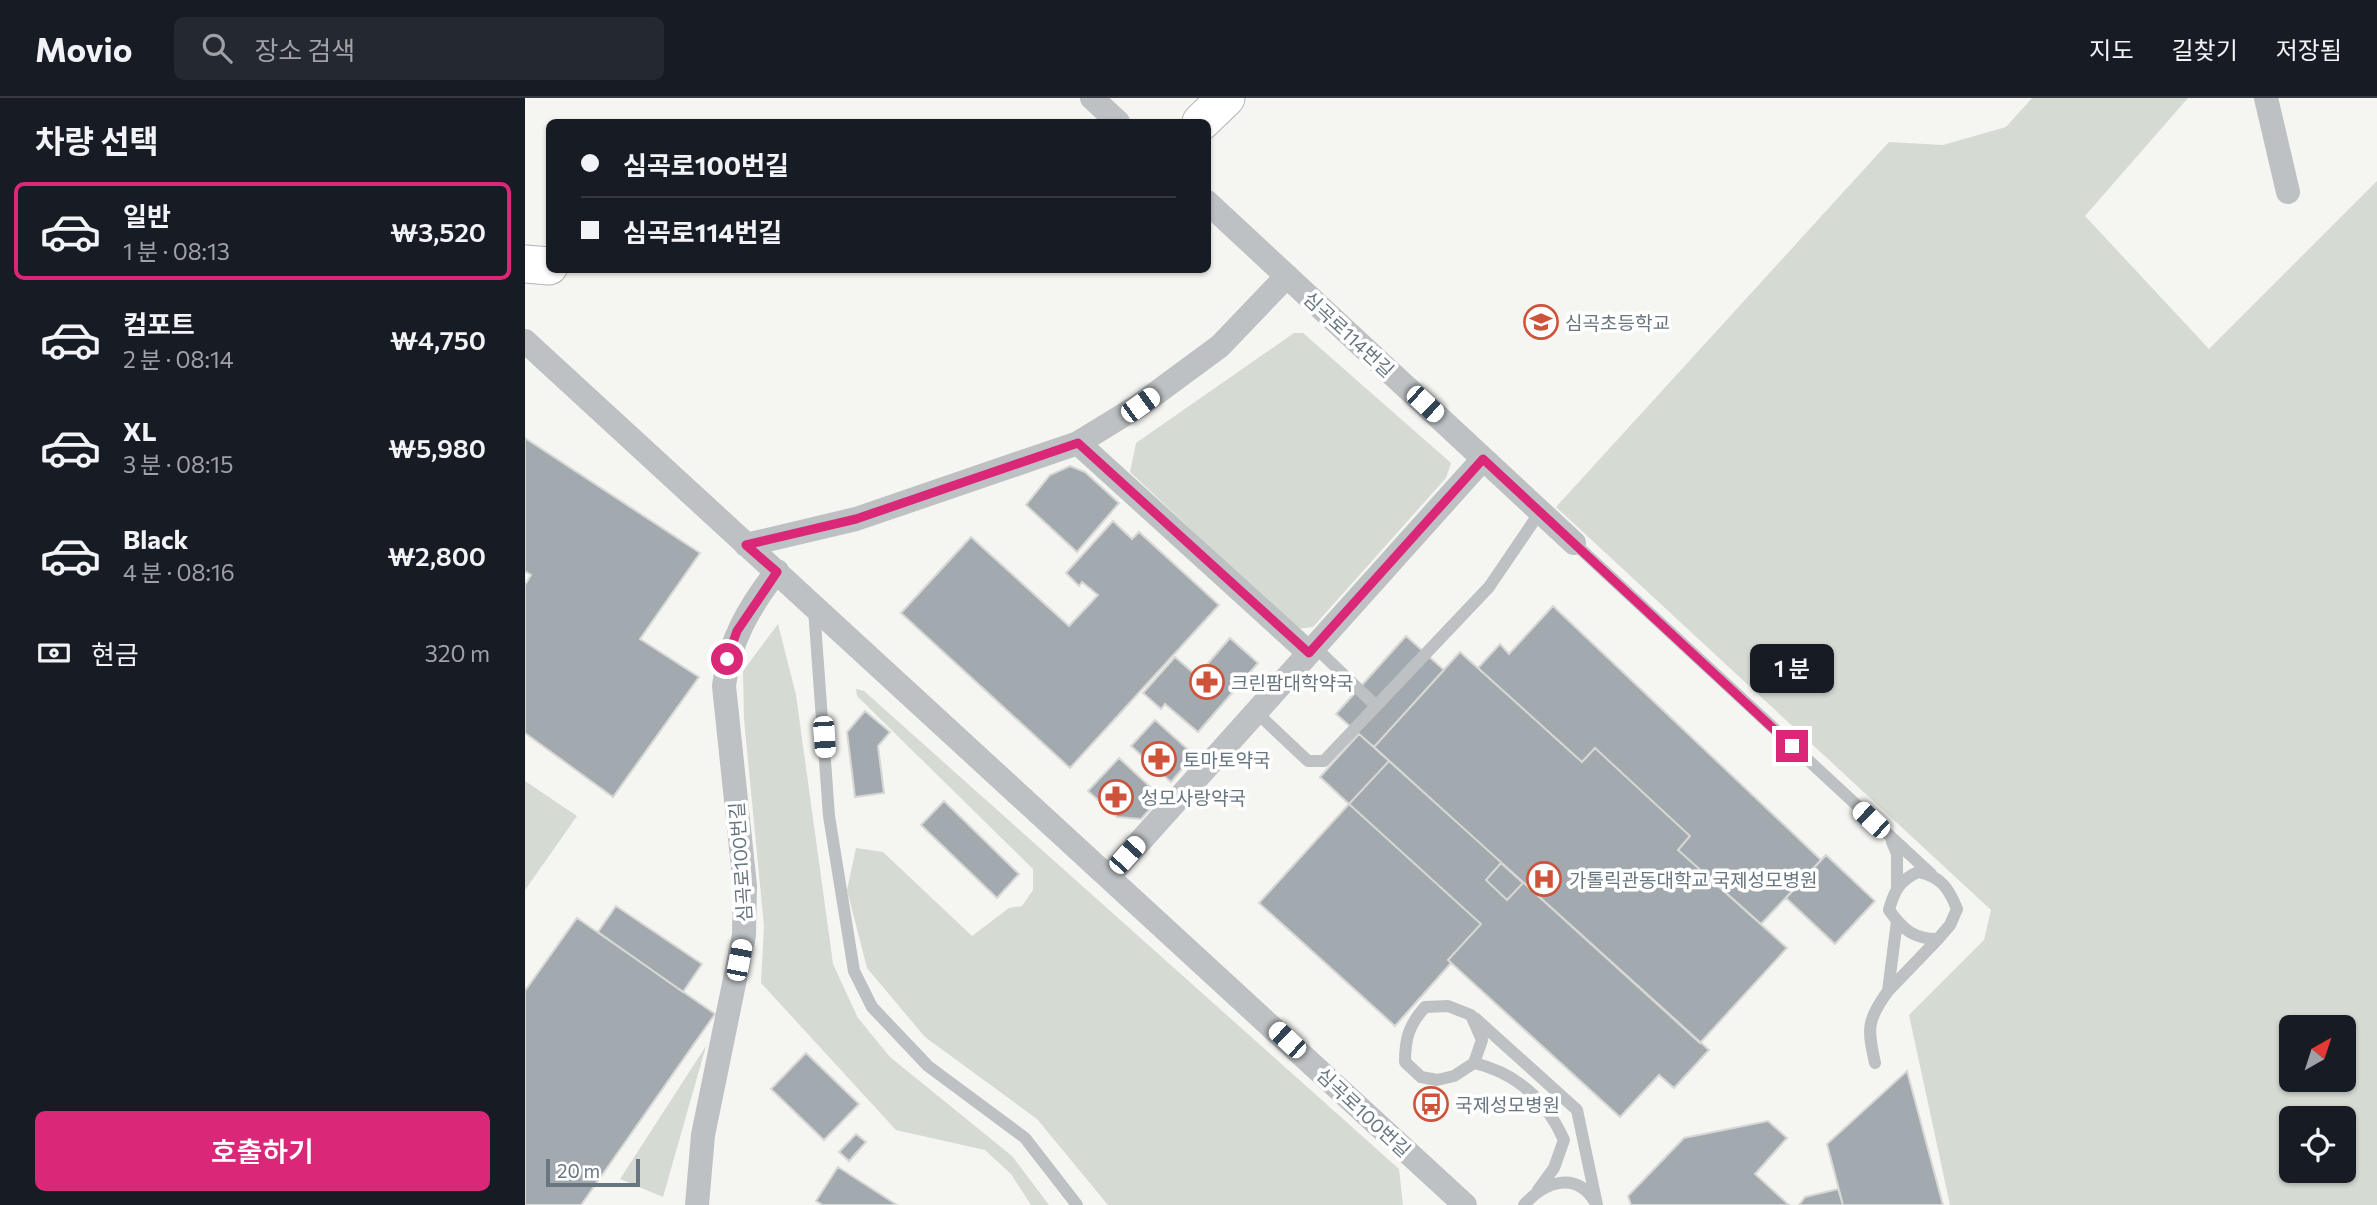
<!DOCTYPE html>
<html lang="ko">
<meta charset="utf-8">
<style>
body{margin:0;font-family:Commissioner,"Noto Sans KR",sans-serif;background:#242831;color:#f1f3f6;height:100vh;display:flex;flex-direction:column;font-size:26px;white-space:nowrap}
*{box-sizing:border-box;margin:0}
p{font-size:23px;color:#9ea1a6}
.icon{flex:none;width:38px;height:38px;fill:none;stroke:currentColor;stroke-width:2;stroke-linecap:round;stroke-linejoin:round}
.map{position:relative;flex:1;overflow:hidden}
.sheet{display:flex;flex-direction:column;background:#171b24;width:525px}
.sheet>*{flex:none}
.guide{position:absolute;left:21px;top:21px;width:665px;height:154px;border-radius:10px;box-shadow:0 2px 5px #0004;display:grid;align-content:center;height:154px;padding:0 35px;background:#171b24}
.needle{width:46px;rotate:39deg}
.buttons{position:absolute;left:1754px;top:917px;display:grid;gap:14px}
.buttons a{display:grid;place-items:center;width:77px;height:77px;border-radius:10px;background:#171b24;box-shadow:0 2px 5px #0004;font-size:35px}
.scale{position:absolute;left:21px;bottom:18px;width:94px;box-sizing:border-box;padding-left:7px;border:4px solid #687680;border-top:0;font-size:19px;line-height:24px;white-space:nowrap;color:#687680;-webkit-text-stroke:5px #fff;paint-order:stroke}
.end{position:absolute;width:32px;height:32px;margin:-16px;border:9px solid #db2777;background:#fff;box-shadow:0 0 0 4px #fff}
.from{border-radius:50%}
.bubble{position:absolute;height:49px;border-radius:10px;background:#171b24;box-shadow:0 2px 5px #0004;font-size:23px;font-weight:600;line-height:49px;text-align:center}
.car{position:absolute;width:21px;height:42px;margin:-21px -10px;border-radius:9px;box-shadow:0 0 5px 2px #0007;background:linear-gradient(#fff 24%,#345 0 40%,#fff 0 76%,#345 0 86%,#fff 0)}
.guide b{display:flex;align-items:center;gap:24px;height:66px;font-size:26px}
.guide b+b{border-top:2px solid #363941}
.guide i{width:18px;height:18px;background:#f1f3f6}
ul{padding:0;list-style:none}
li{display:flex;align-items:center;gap:21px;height:98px;margin:0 14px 10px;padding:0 21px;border:4px solid transparent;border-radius:10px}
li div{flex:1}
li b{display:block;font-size:26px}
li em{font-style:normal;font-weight:600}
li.active{border-color:#db2777}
li>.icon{width:63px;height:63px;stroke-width:1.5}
h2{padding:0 35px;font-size:32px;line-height:84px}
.pay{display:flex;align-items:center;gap:18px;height:77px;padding:0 35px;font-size:26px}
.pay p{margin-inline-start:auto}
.button{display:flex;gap:14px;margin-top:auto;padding:14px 35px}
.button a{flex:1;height:80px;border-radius:10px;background:#db2777;color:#fff;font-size:28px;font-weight:600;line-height:80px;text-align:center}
header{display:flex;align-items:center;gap:42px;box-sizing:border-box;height:98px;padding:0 35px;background:#171b24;border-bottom:2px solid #363941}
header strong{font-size:33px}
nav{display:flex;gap:38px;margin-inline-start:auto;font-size:24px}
.search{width:490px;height:63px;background:#242831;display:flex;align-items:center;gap:18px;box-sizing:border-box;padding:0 24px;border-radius:10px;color:#9ea1a6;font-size:26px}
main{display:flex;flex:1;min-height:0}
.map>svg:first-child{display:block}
.green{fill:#d5dad2;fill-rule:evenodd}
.building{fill:#a3aaaf;stroke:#d7d7d5;stroke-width:2}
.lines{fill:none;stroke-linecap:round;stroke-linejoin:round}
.secondary-casing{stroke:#b0b5b8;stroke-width:39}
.lane{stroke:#bdc1c4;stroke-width:12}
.street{stroke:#bdc1c4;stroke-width:24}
.secondary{stroke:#fff;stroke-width:37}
.route{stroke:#db2777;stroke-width:9}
.labels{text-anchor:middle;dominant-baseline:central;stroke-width:7;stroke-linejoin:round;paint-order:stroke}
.poi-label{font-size:19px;fill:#687680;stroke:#fff;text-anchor:start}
.street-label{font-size:19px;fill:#687680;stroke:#fff}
</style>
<header>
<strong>Movio</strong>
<div class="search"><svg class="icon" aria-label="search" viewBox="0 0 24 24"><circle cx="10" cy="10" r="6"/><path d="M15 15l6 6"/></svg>장소 검색</div>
<nav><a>지도</a><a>길찾기</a><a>저장됨</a></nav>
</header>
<main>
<section class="sheet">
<h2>차량 선택</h2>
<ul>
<li class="active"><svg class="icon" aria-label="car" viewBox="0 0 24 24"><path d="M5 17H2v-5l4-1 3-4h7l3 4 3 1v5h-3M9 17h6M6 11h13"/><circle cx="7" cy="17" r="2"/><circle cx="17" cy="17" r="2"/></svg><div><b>일반</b><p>1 분 · 08:13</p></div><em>₩3,520</em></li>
<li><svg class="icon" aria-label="car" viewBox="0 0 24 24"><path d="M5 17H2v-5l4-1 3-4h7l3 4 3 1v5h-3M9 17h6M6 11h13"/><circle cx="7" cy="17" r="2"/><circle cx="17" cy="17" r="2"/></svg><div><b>컴포트</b><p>2 분 · 08:14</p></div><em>₩4,750</em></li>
<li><svg class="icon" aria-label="car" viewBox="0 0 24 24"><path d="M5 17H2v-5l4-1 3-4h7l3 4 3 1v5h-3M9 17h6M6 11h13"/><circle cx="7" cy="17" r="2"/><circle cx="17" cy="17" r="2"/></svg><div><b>XL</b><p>3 분 · 08:15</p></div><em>₩5,980</em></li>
<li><svg class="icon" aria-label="car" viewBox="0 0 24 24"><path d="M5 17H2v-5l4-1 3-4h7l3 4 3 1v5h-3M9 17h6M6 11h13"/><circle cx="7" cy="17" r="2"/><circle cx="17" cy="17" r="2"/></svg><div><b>Black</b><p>4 분 · 08:16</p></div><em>₩2,800</em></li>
</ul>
<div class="pay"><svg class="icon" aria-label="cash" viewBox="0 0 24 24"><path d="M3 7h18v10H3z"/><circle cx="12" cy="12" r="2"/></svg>현금<p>320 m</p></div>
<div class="button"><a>호출하기</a></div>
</section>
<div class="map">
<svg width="1852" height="1107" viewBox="0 0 1852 1107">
<rect width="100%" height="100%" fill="#f5f5f2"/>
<path class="green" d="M1507,0H1663L1560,118L1684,251L1852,83V1107H1425L1384,917L1459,842L1466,812L1031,409L1364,44L1418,47L1481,29ZM1766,929H1818V982H1766ZM1766,1020H1818V1073H1766Z
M769,235H778L926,365L921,380L788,529L772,531L605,374L611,345Z
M253,526L271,597L308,866L333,920L365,959L487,1058L524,1107H506L486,1076L460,1052L371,1032L236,885L239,828L219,621L218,573Z
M331,591L339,593L874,1071L878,1107H583L512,1021L400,939L342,870L322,792L331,750L358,754L447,838L484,810L497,808L508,792V771L332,598Z
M0,683L52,718L0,792Z
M181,948L138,1099L95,1081Z"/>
<path class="building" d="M0,340L175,455L115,541L174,579L88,699L0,635V487L6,477L0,473Z
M545,368L560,374L594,405L552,454L501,407L525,377Z
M588,423L607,441L614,434L694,507L545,670L376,515L446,439L544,528L573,497L557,484L554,488L541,475Z
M1028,508L1296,762L1236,826L1153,752L1165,738L1070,650L1057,664L953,570L975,546L984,556Z
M881,538L919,572L849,649L811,616Z
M705,540L733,565L673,634L640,606L636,611L618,595L650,559L672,578Z
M935,554L1057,664L1070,650L1165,738L1153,752L1262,850L1175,945L849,649Z
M340,613L365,634L353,648L359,695L330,699L322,634Z
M630,622L669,657L646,684L606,648Z
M834,636L864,663L824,706L795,679Z
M594,660L636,699L616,721L592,719L563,693Z
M864,663L1184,952L1149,990L1134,977L1095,1019L923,862L956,826L824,706Z
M419,703L494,776L472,800L396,727Z
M824,706L956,826L923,862L926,865L870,928L734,805Z
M1301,757L1350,803L1310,846L1261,800Z
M976,765L998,785L982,802L961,782Z
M91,808L177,866L158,894L73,834Z
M52,820L190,916L56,1107H0V893Z
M281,955L334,1006L299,1042L246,991Z
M1382,973L1418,1107H1318L1302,1046Z
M1243,1023L1262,1040L1230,1076L1264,1107H1106L1103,1098L1159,1040Z
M331,1036L341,1044L324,1063L314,1054Z
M313,1069L372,1107H298L291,1103Z
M1313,1091L1318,1107H1274L1280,1099Z"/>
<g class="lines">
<g class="secondary-casing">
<path id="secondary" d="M676,24L701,0
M0,166L24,168"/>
</g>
<path class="lane" d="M1049,445L1406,776
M289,511L304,718L329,873L347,909L403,968L500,1040L552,1107
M790,549L851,608
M731,614L783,663H799L964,489L1015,414
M1367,744L1372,756V790
M1393,774C1416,778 1424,791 1432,811L1425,827L1413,841C1389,841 1378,832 1364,812C1369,793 1375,782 1393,774Z
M1372,823L1363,893L1413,841
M923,908L946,917L957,942L949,965L929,978L912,982L896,979L880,964C880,940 884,927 900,909Z
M950,920L1052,1012L1072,1107
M949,965C991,975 1021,1002 1039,1042L1029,1070L1013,1092
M1350,965C1342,930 1342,922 1363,893
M999,1107C1019,1084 1051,1072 1070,1104"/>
<path class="street" d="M567,0L593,24
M1741,0L1763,94
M682,104L1049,445
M0,243L940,1107
M553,345L784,555
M221,447L331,421L553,345L615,307L695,248L762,178
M584,778L958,361
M172,1107L178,1037L219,837L220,788L199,588C204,543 224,509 252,473"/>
<use href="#secondary" class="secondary"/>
</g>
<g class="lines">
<path class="route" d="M202,561L212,533L252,474L221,447L331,421L553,345L784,555L958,361L1267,648"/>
</g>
<defs>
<g id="school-ring" transform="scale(1.75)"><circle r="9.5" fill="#fff" stroke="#cd543a" stroke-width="1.5"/><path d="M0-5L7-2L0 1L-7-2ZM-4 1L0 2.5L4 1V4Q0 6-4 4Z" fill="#cd543a"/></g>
<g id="pharmacy-ring" transform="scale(1.75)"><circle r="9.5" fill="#fff" stroke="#cd543a" stroke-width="1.5"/><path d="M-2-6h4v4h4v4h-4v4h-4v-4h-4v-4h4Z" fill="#cd543a"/></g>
<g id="hospital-ring" transform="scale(1.75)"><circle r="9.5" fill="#fff" stroke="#cd543a" stroke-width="1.5"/><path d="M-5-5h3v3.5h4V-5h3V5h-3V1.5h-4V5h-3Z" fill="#cd543a"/></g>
<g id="bus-ring" transform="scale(1.75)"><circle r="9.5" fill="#fff" stroke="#cd543a" stroke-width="1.5"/><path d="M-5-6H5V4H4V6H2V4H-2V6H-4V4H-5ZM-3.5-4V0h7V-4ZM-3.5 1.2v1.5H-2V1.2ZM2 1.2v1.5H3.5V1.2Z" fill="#cd543a"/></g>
</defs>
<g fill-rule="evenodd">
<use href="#school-ring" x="1016" y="224"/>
<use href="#pharmacy-ring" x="682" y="584"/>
<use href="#pharmacy-ring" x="634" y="661"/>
<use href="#pharmacy-ring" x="591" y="699"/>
<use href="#hospital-ring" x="1019" y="781"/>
<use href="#bus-ring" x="906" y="1006"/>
</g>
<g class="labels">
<g class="poi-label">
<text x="1040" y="224">심곡초등학교</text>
<text x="706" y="584">크린팜대학약국</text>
<text x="658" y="661">토마토약국</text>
<text x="616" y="699">성모사랑약국</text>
<text x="1044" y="781">가톨릭관동대학교 국제성모병원</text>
<text x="930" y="1006">국제성모병원</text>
</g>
<g class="street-label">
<text transform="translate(824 236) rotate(43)">심곡로114번길</text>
<text transform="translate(215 764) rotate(-94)">심곡로100번길</text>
<text transform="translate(839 1014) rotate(43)">심곡로100번길</text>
</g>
</g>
</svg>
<div class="buttons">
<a><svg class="needle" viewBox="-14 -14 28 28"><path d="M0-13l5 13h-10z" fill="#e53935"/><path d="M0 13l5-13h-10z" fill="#9ea1a6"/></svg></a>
<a><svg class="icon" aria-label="locate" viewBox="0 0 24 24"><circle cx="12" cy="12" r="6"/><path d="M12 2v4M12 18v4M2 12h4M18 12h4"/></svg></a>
</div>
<div class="scale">20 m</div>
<i class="end from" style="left:202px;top:561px"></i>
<i class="end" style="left:1267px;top:648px"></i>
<div class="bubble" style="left:1225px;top:546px;width:84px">1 분</div>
<i class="car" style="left:900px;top:306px;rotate:133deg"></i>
<i class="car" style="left:615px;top:307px;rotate:54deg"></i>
<i class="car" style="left:299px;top:639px;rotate:176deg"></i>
<i class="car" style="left:1346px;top:722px;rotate:313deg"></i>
<i class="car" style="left:602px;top:757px;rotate:42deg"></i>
<i class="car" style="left:214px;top:862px;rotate:11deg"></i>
<i class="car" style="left:762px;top:942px;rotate:313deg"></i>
<div class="guide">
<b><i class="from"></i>심곡로100번길</b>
<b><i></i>심곡로114번길</b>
</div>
</div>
</main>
